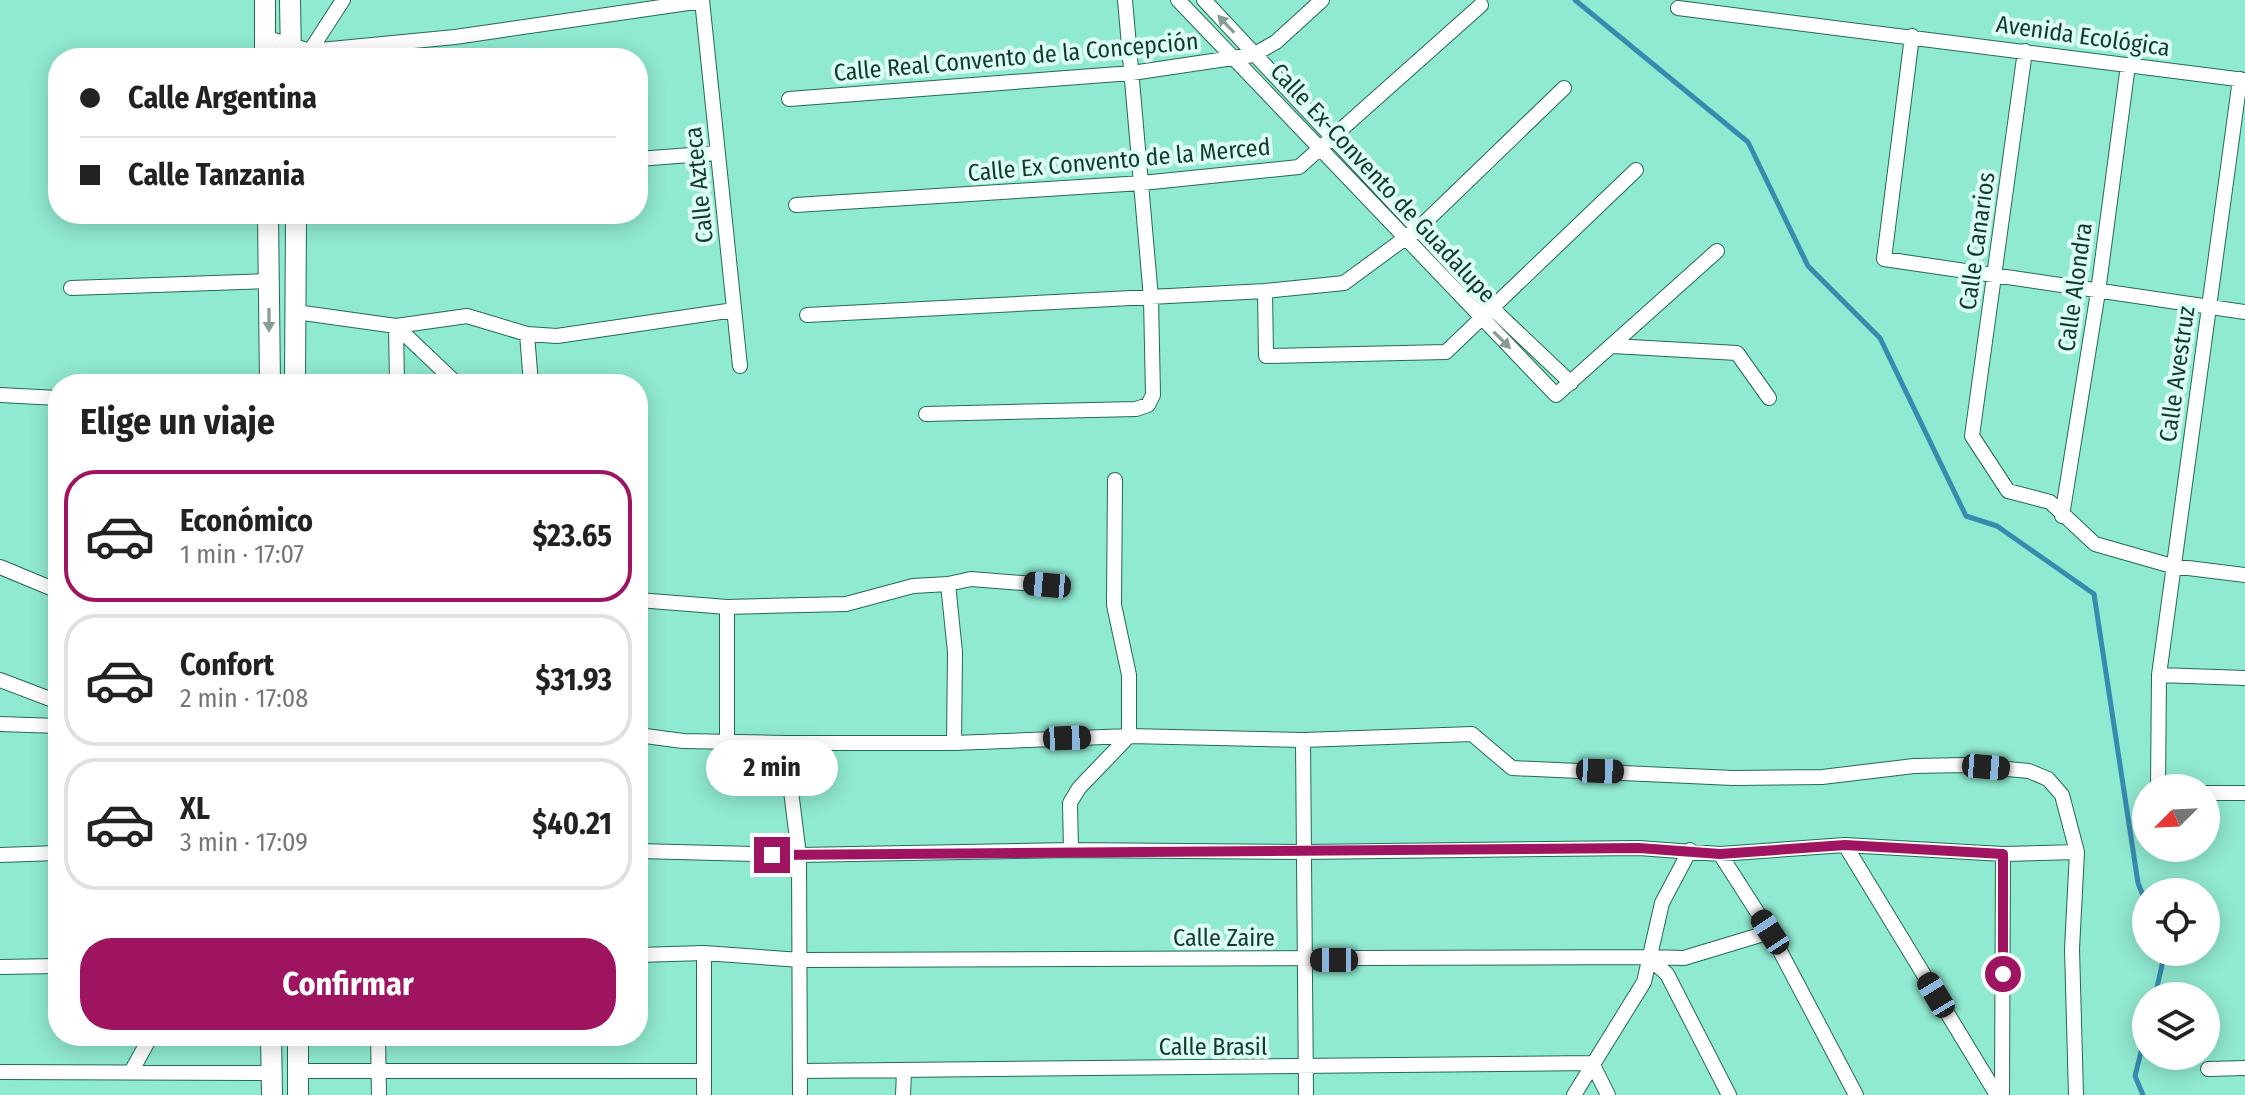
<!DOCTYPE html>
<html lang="es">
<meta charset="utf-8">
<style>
body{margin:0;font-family:"Fira Sans Condensed",sans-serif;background:#f2f2f2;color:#222;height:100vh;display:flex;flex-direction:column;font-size:30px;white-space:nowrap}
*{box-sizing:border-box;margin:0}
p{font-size:26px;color:#767676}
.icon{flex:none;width:44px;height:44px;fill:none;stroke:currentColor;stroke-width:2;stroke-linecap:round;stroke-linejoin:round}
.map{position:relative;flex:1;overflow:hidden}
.details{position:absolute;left:48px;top:374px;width:600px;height:672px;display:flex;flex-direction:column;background:#fff;border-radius:32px;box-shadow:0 4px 20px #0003}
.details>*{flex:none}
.guide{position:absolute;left:48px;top:48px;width:600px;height:176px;border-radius:32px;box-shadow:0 4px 20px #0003;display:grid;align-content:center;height:176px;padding:0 32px;background:#fff}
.needle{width:52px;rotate:246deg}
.fabs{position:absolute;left:2132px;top:774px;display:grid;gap:16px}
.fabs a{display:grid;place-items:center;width:88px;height:88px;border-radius:50%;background:#fff;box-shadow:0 4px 20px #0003;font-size:40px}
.end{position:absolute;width:36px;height:36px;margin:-18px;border:10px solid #9f1460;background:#fff;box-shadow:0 0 0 4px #fff}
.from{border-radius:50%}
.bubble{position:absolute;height:56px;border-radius:28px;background:#fff;box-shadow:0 4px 20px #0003;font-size:26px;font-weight:700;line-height:56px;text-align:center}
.car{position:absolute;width:24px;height:48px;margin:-24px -12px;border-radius:10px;box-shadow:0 0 6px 2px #0007;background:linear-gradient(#222 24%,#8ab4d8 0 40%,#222 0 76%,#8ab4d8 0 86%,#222 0)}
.guide b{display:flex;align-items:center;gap:28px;height:76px;font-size:30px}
.guide b+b{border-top:2px solid #e0e0e0}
.guide i{width:20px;height:20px;background:#222}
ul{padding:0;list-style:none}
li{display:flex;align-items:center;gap:24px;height:132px;margin:0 16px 12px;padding:0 16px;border:4px solid #e0e0e0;border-radius:32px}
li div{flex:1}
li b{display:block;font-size:30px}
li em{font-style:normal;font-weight:700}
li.active{border-color:#9f1460}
li>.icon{width:72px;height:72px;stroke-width:1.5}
h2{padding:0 32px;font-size:36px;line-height:96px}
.primary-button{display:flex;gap:16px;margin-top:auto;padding:16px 32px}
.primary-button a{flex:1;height:92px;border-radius:32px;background:#9f1460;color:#fff;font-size:32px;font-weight:700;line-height:92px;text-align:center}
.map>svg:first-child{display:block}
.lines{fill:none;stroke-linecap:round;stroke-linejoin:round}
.stream{stroke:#378bae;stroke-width:5}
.street-casing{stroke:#246959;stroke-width:16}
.secondary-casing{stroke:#246959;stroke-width:22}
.street{stroke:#fff;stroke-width:14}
.secondary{stroke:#fff;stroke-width:20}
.oneway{fill:#889c97}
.route{stroke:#9f1460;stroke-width:10}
.labels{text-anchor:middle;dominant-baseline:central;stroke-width:8;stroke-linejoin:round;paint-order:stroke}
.street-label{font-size:24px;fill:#12382f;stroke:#ddfef4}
</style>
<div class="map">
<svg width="2245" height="1095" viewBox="0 0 2245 1095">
<rect width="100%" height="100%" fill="#90e9d1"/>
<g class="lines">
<path class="stream" d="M1575,0L1748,142L1808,266L1880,338L1966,516L1997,526L2094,594L2138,883L2146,903
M2155,996L2165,952
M2143,1095L2135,1076L2146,1032"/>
<g class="street-casing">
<path id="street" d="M702,0L740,366
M1178,0L1556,395L1717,251
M1204,0L1493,309L1571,383
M1678,8L2245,80
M1912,36L1884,259L2245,312
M264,37L310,51L455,37L702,1
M310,51L343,0
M2025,51L1972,436L2008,491L2050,502L2095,544L2172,566L2245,575
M789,99L1132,73L1253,55L1276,42L1322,0
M638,159L717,153
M796,205L1142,183L1299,167L1481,5
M71,288L269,281
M1265,291L1266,356L1446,352L1636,170
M296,312L396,326L397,384
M807,315L1265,291L1344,283L1419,228L1564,88
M396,326L467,316L527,334L557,336L734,310
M396,326L457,384
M527,334L531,384
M1613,346L1737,353L1769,398
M0,395L58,398
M926,414L1136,409L1148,405L1153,395L1151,298L1125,0
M2062,516L2098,292L2128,65
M0,567L58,591
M638,600L727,607V742
M727,607L846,604L913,586L948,584
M2159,675L2245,678
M0,680L58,702
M0,724L58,726
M638,735L683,741L785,743H954L1129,736L1303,740L1472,734L1512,768L1733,778L1822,777L1914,766L1965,765L2029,771L2048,779L2062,795L2077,852L2072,949L2076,1095
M1303,740L1306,1095
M785,743L799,855L800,1095
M954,743L955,652L948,584L971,579L1047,585
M2158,788L2159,675L2240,79
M2206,793H2245
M1845,845L1997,1095
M1071,850L1070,803L1079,788L1129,736V675L1114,605L1115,480
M638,851L799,855L1071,850L1302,852L1639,848L1720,854L1845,845L2003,854L2077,852
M1720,854L1770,932L1856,1095
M0,855L58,853
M638,955L704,953L801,960L1648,957L1667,974L1729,1095
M1648,957L1684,958L1770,932
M0,967L58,966
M378,1036L379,1095
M2208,1069L2245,1068
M298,1071H704
M800,1071L1592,1063L1608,1095
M0,1072L272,1073
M131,1072L151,1036
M704,1095V953
M903,1095L904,1072
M1574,1095L1644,982L1662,903L1690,850
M2002,1095L2003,854"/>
</g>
<g class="secondary-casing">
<path id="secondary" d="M290,0L291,58
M265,58V0
M268,214L270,384
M295,384L296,214
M271,1036L272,1095
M298,1095V1036"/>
</g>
<use href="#street" class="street"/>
<use href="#secondary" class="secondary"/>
</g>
<defs><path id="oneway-solid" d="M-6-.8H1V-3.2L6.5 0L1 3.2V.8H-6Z" transform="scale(2)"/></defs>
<g class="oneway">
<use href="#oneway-solid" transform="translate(1226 24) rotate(-133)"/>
<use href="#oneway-solid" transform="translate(269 320) rotate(90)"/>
<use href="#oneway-solid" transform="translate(1502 340) rotate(45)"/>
</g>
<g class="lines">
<path class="route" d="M772,855L1639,848L1720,854L1845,845L2003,854V974"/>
</g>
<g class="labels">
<g class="street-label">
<text transform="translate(2083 36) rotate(8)">Avenida Ecológica</text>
<text transform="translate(1016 57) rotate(-5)">Calle Real Convento de la Concepción</text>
<text transform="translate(1119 160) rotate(-5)">Calle Ex Convento de la Merced</text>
<text transform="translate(1383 183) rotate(47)">Calle Ex-Convento de Guadalupe</text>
<text transform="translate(699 185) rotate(-96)">Calle Azteca</text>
<text transform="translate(1977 241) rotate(-82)">Calle Canarios</text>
<text transform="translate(2075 287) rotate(-82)">Calle Alondra</text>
<text transform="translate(2177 374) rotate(-82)">Calle Avestruz</text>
<text x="1224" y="938">Calle Zaire</text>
<text x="1213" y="1047">Calle Brasil</text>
</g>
</g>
</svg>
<div class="fabs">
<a><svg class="needle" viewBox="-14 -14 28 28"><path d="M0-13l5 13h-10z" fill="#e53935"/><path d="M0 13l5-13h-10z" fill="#767676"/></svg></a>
<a><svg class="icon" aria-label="locate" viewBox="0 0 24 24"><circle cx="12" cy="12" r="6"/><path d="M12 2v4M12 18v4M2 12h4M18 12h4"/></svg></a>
<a><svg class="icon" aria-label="layers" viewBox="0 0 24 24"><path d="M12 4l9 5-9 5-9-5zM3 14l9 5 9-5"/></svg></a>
</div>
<i class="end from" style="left:2003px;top:974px"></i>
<i class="end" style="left:772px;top:855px"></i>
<div class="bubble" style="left:706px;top:740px;width:132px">2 min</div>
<i class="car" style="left:1047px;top:585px;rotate:275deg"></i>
<i class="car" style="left:1067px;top:738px;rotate:88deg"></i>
<i class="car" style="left:1986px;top:767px;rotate:95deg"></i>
<i class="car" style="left:1600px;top:771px;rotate:92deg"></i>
<i class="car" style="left:1770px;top:932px;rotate:327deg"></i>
<i class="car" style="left:1334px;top:960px;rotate:270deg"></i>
<i class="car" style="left:1936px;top:995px;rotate:329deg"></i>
<div class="guide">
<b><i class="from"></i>Calle Argentina</b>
<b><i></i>Calle Tanzania</b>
</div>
<section class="details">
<h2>Elige un viaje</h2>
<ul>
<li class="active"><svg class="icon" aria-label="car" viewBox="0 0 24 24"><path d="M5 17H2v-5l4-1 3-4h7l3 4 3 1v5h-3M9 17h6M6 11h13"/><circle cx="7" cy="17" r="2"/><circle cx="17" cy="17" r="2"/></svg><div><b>Económico</b><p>1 min · 17:07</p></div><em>$23.65</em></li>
<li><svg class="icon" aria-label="car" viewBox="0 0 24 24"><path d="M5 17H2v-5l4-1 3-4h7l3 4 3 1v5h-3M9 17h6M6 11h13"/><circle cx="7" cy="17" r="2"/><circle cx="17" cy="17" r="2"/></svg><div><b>Confort</b><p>2 min · 17:08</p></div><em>$31.93</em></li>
<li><svg class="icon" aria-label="car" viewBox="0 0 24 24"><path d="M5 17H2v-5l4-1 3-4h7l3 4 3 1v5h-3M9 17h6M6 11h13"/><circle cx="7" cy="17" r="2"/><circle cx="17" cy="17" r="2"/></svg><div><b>XL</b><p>3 min · 17:09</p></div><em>$40.21</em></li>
</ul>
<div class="primary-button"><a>Confirmar</a></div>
</section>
</div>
